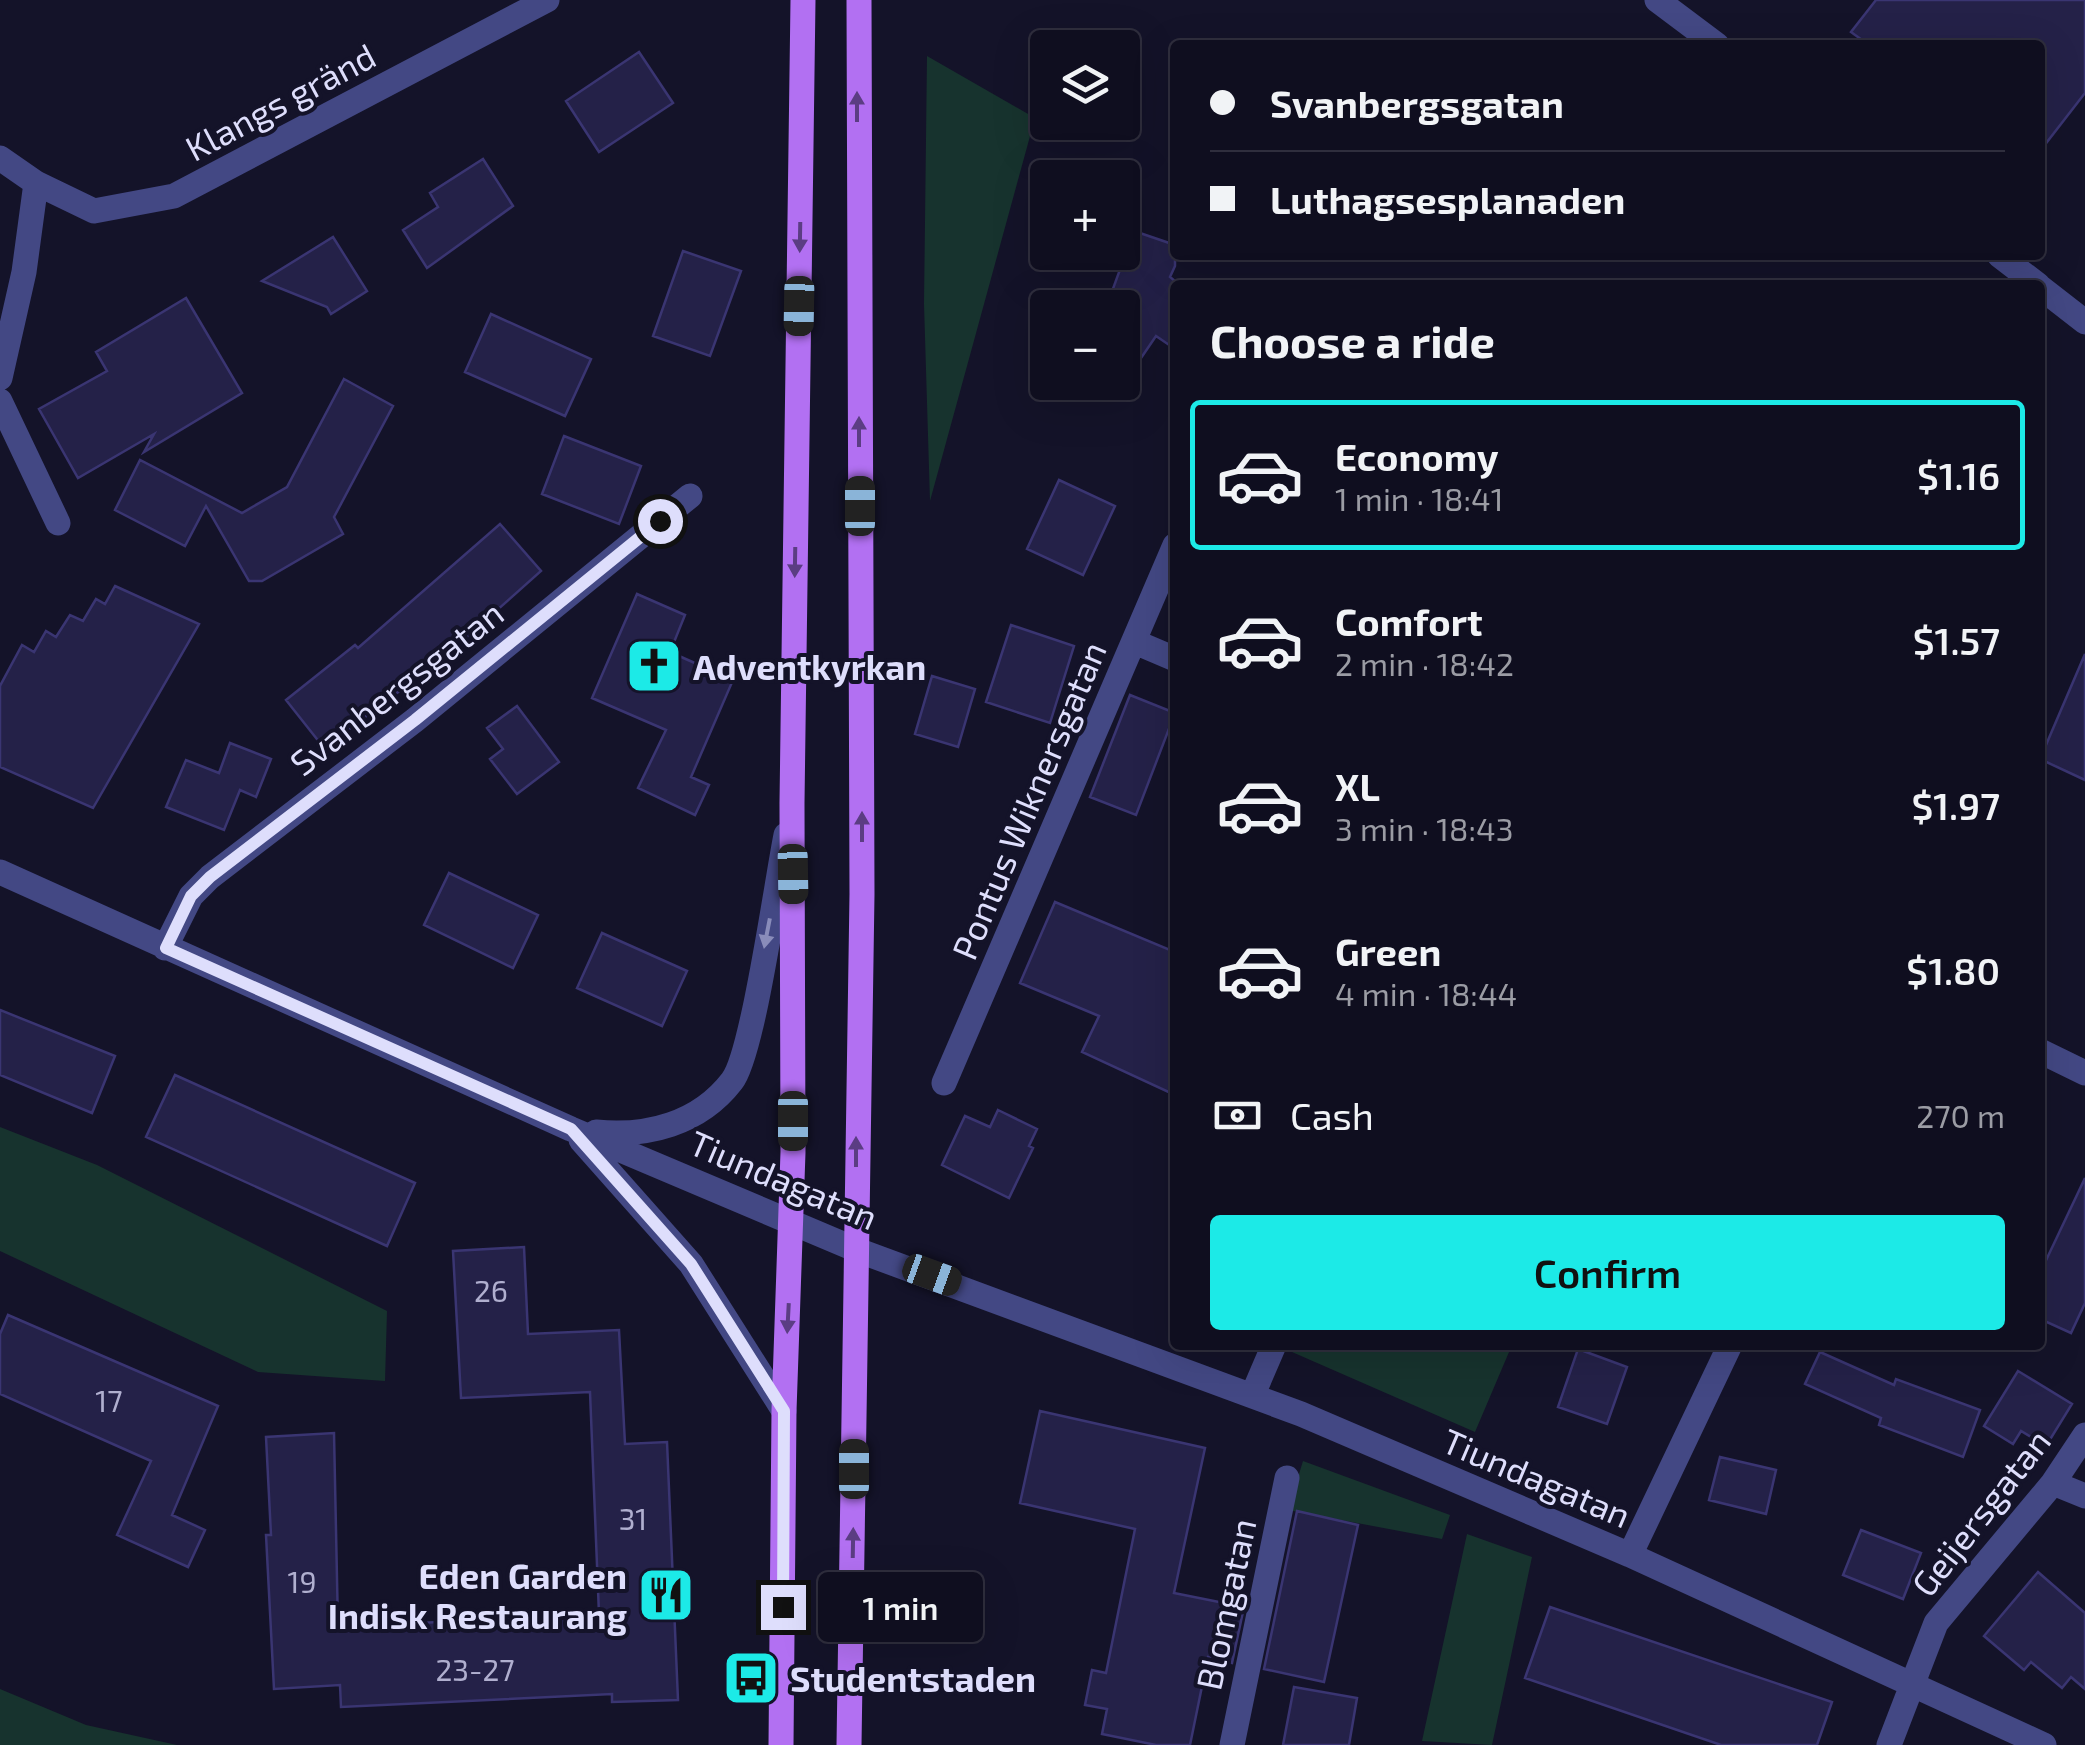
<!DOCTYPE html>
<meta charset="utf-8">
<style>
body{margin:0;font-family:"Exo 2",sans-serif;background:#181728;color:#f1f3f6;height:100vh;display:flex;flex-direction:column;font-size:38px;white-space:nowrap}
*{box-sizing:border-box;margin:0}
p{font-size:32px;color:#9b9ca4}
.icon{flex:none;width:55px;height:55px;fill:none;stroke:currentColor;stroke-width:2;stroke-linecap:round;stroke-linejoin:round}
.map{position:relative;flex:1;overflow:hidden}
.details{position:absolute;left:1170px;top:280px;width:875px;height:1070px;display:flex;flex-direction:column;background:#0f0e1f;border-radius:10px;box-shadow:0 10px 40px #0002,0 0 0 2px #2f2e3d}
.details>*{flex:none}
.hud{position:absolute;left:1170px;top:40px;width:875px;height:220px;border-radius:10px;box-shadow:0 10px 40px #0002,0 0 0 2px #2f2e3d;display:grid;align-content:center;height:220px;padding:0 40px;background:#0f0e1f}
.buttons{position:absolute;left:1030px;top:30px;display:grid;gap:20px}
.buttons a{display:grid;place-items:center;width:110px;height:110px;border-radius:10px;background:#0f0e1f;box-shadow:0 10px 40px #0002,0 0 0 2px #2f2e3d;font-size:50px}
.end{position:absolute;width:45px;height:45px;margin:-22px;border:12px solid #dedefc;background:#111;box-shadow:0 0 0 5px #111}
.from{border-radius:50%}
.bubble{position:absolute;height:70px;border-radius:10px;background:#0f0e1f;box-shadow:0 10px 40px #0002,0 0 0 2px #2f2e3d;font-size:32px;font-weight:600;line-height:70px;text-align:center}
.car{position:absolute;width:30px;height:60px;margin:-30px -15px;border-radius:12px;box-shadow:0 0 8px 2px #0007;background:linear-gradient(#222 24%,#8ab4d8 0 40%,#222 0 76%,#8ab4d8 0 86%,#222 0)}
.hud b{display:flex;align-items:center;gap:35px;height:95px;font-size:38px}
.hud b+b{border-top:2px solid #2f2e3d}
.hud i{width:25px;height:25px;background:#f1f3f6}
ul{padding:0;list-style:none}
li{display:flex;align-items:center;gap:30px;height:150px;margin:0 20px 15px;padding:0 20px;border:5px solid transparent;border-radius:10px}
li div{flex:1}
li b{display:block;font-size:38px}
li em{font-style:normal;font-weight:600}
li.on{border-color:#1ceae7}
li>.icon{width:90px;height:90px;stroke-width:1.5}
h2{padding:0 40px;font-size:45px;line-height:120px}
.pay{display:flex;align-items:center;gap:25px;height:110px;padding:0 40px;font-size:38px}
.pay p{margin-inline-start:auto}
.button{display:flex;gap:20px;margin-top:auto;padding:20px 40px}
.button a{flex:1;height:115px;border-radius:10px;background:#1ceae7;color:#111;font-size:40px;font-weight:600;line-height:115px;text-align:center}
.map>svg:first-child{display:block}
.green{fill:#17332e}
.building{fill:#242148;stroke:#3a3572;stroke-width:2.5}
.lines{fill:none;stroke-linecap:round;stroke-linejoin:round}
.minor{stroke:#434884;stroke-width:25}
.major{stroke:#b270f2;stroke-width:25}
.oneway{fill:#5b3d83}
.oneway2{fill:#898cba}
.route{stroke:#dedefc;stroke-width:12}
.labels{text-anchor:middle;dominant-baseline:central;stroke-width:8;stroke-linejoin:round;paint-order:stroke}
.number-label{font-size:30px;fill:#b0afcf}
.street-label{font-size:35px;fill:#dedefc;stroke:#141329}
.poi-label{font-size:35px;font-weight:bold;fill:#dedefc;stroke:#141329;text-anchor:start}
</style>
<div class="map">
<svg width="2085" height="1745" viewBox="0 0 2085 1745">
<rect width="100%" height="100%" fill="#141329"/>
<path class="green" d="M927,56L1035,118L930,501L924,304Z
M0,1127L97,1165L387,1311L385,1381L258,1372L0,1251Z
M1295,1345H1512L1475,1432L1292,1352Z
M1303,1461L1450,1515L1442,1539L1288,1510Z
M1467,1534L1532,1557L1492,1745L1422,1741Z
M0,1689L86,1725L177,1745H0Z"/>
<path class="building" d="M1876,0H2085V93L2040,151V45H1869L1851,32Z
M639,52L673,103L599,152L566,101Z
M483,159L513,206L427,268L403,230L438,207L430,193Z
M1134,231L1175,245V266L1170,277L1175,281V349L1156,336L1122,386V308H1106Z
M333,237L367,291L331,314L327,307L262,281Z
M683,251L741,271L710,356L653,336Z
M186,298L242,393L144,452L154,434L78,478L39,409L107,371L96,352Z
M491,314L591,359L565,416L465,372Z
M344,379L393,406L334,517L343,534L262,581H249L206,506L185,546L115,510L140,460L242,513L287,487Z
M564,436L641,466L619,524L542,494Z
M1059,480L1115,506L1083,575L1027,549Z
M500,524L541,571L442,659L324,748L286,700L355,645L358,648Z
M115,586L199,624L93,808L0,767V686L22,645L34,652L46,631L56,637L70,615L83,621L96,599L105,604Z
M637,594L685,615L670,652L733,680L691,777L709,785L695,815L638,788L666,730L592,698Z
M1011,625L1074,646L1050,723L986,702Z
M2085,654V780L2040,759Z
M932,676L975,689L958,747L915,734Z
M1130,695L1175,713L1136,815L1090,797Z
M517,706L559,762L517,794L490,759L503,749L487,728Z
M230,743L271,759L256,797L240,790L224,830L166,807L186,760L219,773Z
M449,873L538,915L513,968L424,925Z
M1055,902L1175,952V1095L1082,1052L1099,1016L1020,983Z
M602,933L687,971L662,1026L577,988Z
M0,1010L115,1056L92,1113L0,1075Z
M175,1075L415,1183L387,1246L146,1137Z
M998,1110L1037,1129L1029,1146L1033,1148L1009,1198L942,1165L965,1116L990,1127Z
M2085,1178V1303L2071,1333L2040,1319V1273Z
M524,1247L528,1334L619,1330L625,1444L667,1442L678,1700L612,1702V1694L341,1707L340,1685L274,1689L266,1535H271L266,1437L334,1433L338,1627L599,1614L590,1392L461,1398L453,1251Z
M8,1315L218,1406L172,1515L205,1530L188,1567L117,1535L151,1461L0,1394V1334Z
M1578,1349L1627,1367L1607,1424L1558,1407Z
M1820,1352L1894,1385L1896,1379L1980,1410L1963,1457L1879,1425L1881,1418L1805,1384Z
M2018,1371L2072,1404L2046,1446L2021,1431L2013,1444L1984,1426Z
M1040,1411L1205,1448L1174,1593L1244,1607L1232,1663L1208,1657L1190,1745H1156L1102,1734L1107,1709L1085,1705L1092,1670L1106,1673L1135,1529L1020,1503Z
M1720,1457L1776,1470L1766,1514L1709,1500Z
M1297,1511L1358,1525L1324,1682L1264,1669Z
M1861,1530L1921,1553L1903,1599L1843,1575Z
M2038,1572L2085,1613V1689L2071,1677L2062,1688L2031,1662L2024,1670L1984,1636Z
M1550,1607L1832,1702L1817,1745H1721L1525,1678Z
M1294,1687L1357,1698L1349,1745H1283Z"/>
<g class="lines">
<path class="minor" d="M1657,0L1717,45
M0,158L36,183L94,211L174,196L547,0
M1999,255L2038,285
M2040,287L2085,322
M0,378L24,272L36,183
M0,401L58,523
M1135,642L1175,659
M0,872L571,1129L857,1250L1301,1414L1630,1555L2044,1745
M165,948L191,896L210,877L415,720L690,496
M2040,1051L2085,1073
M944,1083L1175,545
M596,1132C647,1137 699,1124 732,1081C753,1055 777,879 786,835
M581,1140L691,1264L784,1411
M1253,1394L1274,1345
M2053,1483L2085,1496
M1630,1555L1730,1345
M1232,1745L1287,1478
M1889,1745L1936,1623L2053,1483L2085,1435"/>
<path class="major" d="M781,1745L784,1411L793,1152L792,803L803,0
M849,1745L862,894L859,0"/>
</g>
<defs><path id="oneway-solid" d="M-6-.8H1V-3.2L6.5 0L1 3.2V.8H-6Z" transform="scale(2.5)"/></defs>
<g class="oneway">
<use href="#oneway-solid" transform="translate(857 107) rotate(-90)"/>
<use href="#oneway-solid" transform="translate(800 237) rotate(91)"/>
<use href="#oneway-solid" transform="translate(859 432) rotate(-90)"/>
<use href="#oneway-solid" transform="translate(795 562) rotate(91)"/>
<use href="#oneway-solid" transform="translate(862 827) rotate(-90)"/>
<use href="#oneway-solid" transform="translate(856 1152) rotate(-90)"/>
<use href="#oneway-solid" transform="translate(788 1318) rotate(93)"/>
<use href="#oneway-solid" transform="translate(853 1543) rotate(-89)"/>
</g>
<use class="oneway2" href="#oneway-solid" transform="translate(767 933) rotate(101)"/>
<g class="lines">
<path class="route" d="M660,521L415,720L210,877L191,896L166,948L571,1129L691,1264L784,1411L783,1607"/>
</g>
<defs>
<g id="church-square" transform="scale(2.875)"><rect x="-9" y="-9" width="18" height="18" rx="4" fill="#1ceae7" stroke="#141329"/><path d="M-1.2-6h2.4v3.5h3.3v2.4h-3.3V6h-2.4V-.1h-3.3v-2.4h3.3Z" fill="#111"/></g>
<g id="restaurant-square" transform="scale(2.875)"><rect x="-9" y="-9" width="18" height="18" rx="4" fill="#1ceae7" stroke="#141329"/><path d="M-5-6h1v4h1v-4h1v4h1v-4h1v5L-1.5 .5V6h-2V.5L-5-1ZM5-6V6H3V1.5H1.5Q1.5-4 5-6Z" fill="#111"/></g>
<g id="bus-square" transform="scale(2.875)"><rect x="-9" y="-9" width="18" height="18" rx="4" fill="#1ceae7" stroke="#141329"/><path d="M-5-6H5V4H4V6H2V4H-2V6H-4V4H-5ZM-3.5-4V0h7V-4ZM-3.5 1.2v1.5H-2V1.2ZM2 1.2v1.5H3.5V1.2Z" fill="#111"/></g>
</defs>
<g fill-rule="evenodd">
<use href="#church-square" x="654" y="666"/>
<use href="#restaurant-square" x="666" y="1595"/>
<use href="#bus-square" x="751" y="1678"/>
</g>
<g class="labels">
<g class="number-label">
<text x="491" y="1290">26</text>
<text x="109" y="1400">17</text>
<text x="633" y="1518">31</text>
<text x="302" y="1581">19</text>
<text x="475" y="1669">23-27</text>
</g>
<g class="street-label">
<text transform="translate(280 101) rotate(-28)">Klangs gränd</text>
<text transform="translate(396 687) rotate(-38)">Svanbergsgatan</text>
<text transform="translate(1028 800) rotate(-67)">Pontus Wiknersgatan</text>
<text transform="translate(784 1179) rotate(23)">Tiundagatan</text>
<text transform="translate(1537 1477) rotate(23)">Tiundagatan</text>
<text transform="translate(1980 1512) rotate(-52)">Geijersgatan</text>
<text transform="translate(1225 1604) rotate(-78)">Blomgatan</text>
</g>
<g class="poi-label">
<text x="693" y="666">Adventkyrkan</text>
<text x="627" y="1575" text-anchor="end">Eden Garden<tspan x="627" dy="40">Indisk Restaurang</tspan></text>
<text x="790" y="1678">Studentstaden</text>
</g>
</g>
</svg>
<div class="buttons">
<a><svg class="icon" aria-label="layers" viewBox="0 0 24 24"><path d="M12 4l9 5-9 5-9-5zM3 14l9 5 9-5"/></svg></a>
<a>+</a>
<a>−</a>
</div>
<i class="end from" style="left:660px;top:521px"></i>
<i class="end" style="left:783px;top:1607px"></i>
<div class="bubble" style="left:818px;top:1572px;width:165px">1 min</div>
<i class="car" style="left:799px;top:306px;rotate:181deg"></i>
<i class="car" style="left:860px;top:506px;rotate:0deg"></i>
<i class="car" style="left:793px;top:874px;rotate:179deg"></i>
<i class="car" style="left:793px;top:1121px;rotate:180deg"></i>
<i class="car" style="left:932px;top:1275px;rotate:110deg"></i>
<i class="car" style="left:854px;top:1469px;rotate:0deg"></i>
<div class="hud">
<b><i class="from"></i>Svanbergsgatan</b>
<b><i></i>Luthagsesplanaden</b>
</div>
<section class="details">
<h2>Choose a ride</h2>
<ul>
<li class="on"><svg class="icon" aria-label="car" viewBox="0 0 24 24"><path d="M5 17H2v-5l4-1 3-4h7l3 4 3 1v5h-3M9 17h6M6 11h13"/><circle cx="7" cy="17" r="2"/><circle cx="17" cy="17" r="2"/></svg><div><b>Economy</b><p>1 min · 18:41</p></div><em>$1.16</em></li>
<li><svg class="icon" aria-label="car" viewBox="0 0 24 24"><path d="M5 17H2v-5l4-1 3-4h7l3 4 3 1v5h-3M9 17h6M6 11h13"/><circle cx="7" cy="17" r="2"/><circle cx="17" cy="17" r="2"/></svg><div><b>Comfort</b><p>2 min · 18:42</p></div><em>$1.57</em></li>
<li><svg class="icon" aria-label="car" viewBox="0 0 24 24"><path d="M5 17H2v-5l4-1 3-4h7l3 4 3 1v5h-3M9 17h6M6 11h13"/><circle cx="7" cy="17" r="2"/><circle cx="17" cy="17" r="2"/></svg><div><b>XL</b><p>3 min · 18:43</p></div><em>$1.97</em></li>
<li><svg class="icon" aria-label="car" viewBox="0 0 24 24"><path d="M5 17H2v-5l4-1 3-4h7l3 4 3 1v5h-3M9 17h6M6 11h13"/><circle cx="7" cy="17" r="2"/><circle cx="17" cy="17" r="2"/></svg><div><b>Green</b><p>4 min · 18:44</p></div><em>$1.80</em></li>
</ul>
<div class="pay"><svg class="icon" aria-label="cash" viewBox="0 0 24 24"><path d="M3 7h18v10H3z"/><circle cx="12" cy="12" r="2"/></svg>Cash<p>270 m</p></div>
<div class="button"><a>Confirm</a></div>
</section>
</div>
